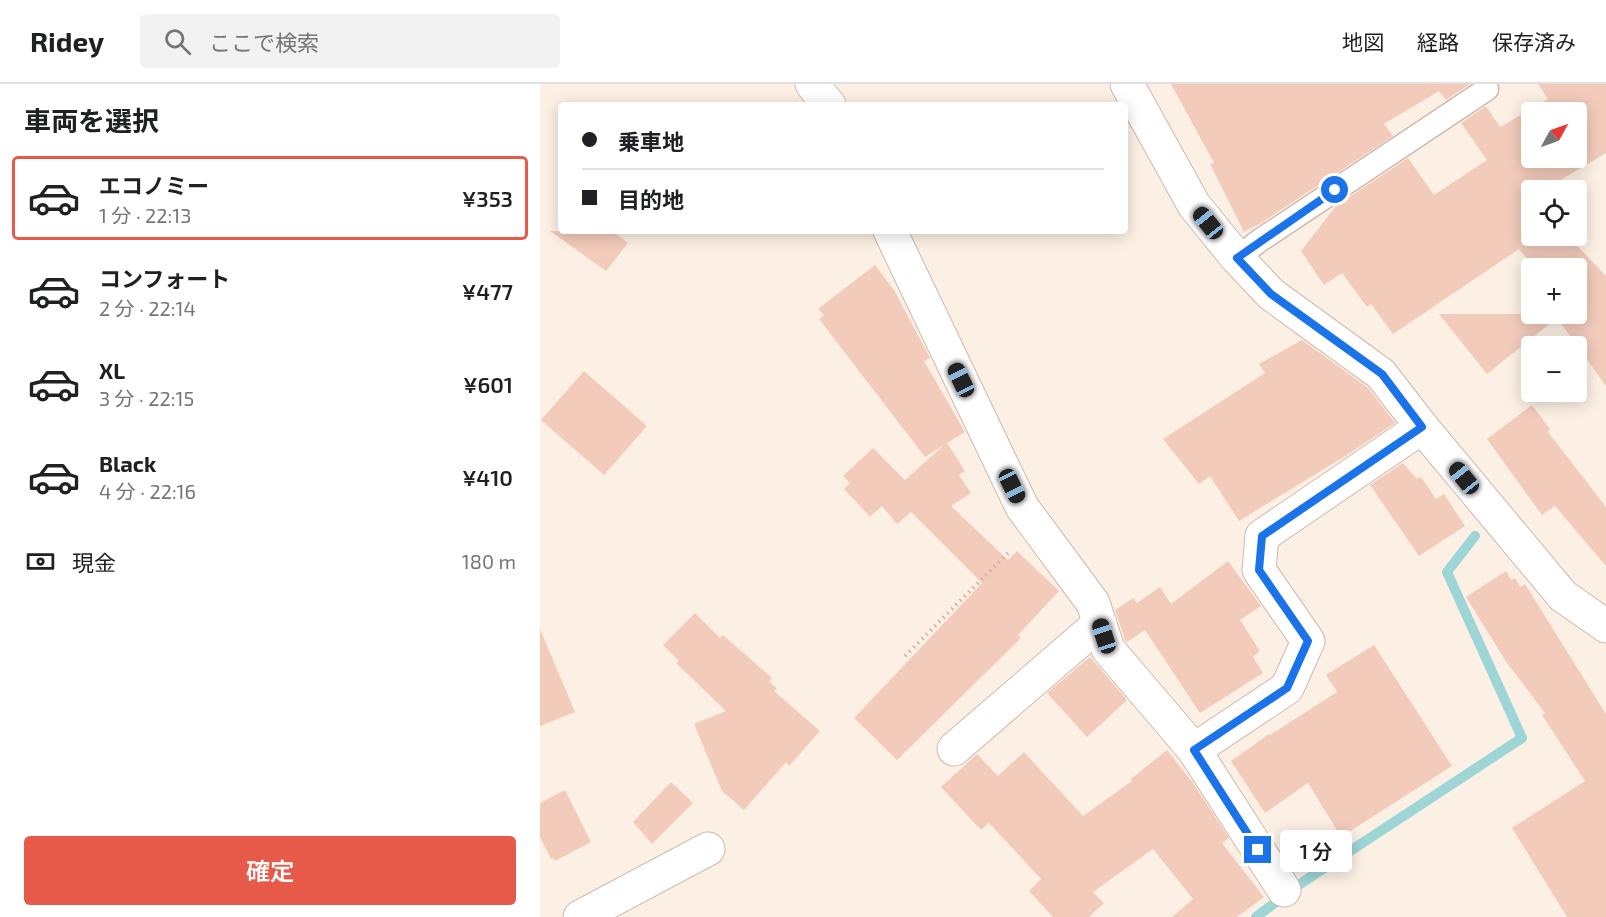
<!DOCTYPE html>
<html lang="ja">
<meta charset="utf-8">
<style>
body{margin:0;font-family:"Exo 2","Noto Sans JP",sans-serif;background:#f2f2f2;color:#202124;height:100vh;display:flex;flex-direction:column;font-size:22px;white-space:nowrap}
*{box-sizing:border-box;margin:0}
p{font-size:20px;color:#757577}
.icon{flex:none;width:33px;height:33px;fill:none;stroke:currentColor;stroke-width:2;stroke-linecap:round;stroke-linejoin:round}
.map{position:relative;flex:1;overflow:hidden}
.drawer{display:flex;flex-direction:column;background:#fff;width:540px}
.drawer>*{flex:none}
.banner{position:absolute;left:18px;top:18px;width:570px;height:132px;border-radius:6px;box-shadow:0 3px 15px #0003;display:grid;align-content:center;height:132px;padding:0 24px;background:#fff}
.needle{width:39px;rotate:50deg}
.fabs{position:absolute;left:981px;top:18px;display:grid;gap:12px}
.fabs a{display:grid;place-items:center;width:66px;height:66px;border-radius:6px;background:#fff;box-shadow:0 3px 15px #0003;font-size:30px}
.end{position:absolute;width:27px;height:27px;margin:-14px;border:8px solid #1a73e8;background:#fff;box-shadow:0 0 0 3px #fff}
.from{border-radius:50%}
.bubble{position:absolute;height:42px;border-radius:6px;background:#fff;box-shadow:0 3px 15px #0003;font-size:20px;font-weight:600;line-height:42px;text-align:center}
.car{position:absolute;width:18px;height:36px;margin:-18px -9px;border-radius:8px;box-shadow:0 0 4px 2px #0007;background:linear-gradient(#222 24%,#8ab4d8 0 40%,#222 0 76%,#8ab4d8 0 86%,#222 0)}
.banner b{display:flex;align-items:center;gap:21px;height:57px;font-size:22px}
.banner b+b{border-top:2px solid #e0e0e0}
.banner i{width:15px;height:15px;background:#202124}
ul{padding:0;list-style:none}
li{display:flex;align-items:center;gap:18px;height:84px;margin:0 12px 9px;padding:0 12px;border:3px solid transparent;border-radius:6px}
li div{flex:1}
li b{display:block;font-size:22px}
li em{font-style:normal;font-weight:600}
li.selected{border-color:#e75948}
li>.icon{width:54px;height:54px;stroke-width:1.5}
h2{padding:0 24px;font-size:27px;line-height:72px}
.pay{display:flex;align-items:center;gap:15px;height:66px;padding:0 24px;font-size:22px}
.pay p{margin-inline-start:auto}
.primary-button{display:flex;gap:12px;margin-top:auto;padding:12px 24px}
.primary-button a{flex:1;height:69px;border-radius:6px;background:#e75948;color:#fff;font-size:24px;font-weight:600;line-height:69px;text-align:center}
header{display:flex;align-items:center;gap:36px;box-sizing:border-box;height:84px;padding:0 30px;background:#fff;border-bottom:2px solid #e0e0e0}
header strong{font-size:28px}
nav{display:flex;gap:33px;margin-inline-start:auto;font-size:21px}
.search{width:420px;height:54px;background:#f2f2f2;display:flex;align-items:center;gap:15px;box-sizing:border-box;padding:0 21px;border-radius:6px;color:#757577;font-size:22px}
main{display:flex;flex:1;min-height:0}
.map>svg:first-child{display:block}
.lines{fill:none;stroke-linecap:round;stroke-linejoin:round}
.stream{stroke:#9ed6d8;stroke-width:10}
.building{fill:#f2cbbb;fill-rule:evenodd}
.service-casing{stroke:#d0b8ad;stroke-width:25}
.minor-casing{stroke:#d0b8ad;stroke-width:35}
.path{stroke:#d7ae9e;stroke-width:4;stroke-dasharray:1.5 4.5;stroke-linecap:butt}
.service{stroke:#fff;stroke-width:22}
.minor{stroke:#fff;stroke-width:33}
.route{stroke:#1a73e8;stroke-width:8}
</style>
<header>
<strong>Ridey</strong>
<div class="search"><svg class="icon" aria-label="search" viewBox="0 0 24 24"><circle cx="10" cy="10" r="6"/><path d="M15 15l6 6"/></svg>ここで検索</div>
<nav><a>地図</a><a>経路</a><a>保存済み</a></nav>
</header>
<main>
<section class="drawer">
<h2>車両を選択</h2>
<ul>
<li class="selected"><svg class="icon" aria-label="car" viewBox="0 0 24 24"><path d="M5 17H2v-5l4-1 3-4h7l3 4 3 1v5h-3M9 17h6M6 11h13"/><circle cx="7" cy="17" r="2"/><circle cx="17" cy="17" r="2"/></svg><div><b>エコノミー</b><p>1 分 · 22:13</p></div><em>¥353</em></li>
<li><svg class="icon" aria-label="car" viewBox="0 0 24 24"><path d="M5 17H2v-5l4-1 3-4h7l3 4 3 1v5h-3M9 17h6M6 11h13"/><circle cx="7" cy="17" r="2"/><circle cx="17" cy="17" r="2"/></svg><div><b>コンフォート</b><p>2 分 · 22:14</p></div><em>¥477</em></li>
<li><svg class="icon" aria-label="car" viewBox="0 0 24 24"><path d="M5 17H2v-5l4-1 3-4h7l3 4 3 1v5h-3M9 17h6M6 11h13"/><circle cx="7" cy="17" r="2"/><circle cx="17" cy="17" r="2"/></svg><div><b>XL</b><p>3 分 · 22:15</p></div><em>¥601</em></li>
<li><svg class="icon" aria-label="car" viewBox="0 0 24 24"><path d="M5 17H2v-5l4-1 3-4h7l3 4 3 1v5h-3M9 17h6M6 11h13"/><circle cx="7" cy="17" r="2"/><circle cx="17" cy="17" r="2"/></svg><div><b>Black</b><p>4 分 · 22:16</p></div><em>¥410</em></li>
</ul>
<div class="pay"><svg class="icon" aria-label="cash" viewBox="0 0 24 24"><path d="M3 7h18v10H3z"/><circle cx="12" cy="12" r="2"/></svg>現金<p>180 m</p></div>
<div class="primary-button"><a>確定</a></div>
</section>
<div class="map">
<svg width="1066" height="833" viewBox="0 0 1066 833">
<rect width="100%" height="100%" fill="#fcf0e4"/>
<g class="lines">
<path class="stream" d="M716,833L763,798L982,654L907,488L935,452"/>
</g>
<path class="building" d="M631,0H930L906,16L899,7L844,40L853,52L721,139L704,148L670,80L674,79Z
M998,0H1066V69L1004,106H991L992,152H1028L1066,192V302L1017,234L947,290L899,230H1036V184H995L979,165L853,250L831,220L827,223L802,189L784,201L761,167L796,122L868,74L894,111L947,76L921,39L946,22L960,43L1008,15ZM992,28H1036V74H992Z
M10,147H73L88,159L66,187Z
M335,181L354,206L390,274L384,277L425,348L407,359L425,387L419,391L431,409L411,422L468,476L477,467L519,507L478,551L481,554L357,676L314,634L442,499L371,428L357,440L342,422L330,433L304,405L310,399L303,392L333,364L365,396L404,361L385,373L279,235L284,231L278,225Z
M762,256L828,304L855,339L807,371L699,437L670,392L659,400L623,355L725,289L719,280Z
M44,287L107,342L64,391L1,336Z
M992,321L1010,345L1008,348L1066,423V482L1015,422L1002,431L947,355Z
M863,379L877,395L881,393L896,415L904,410L925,442L879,472L830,401Z
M688,477L721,522L700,536L720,567L713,573L723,589L660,629L605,546L587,558L585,556L575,526L593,514L597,519L620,503L631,520Z
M966,487L971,496L975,494L980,503L985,500L1066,630V833H1027L972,744L1045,697L1002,631L1005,629L967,579L926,513Z
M155,529L180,554L183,551L232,594L229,597L237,605L234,607L280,647L249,682L246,678L204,726L182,707L154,640L186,627L136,579L139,577L123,561Z
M0,545L35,628L0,642Z
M834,561L912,682L801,753L768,699L725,729L691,677L729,650L730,651L797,608L786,591Z
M550,573L587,616L547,653L507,609Z
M627,666L653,699L689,754L682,759L724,813L697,833H632L653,815L613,765L553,808L564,819L549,833H513L489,807L501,795L449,739L441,746L401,703L437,670L458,692L484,668L543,732L592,697L591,695Z
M131,698L153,719L112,760L93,738Z
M25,706L51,758L15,777L14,774L11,775L0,753V719Z"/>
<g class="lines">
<g class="service-casing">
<path id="service" d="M697,174L719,157L947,5"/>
</g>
<g class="minor-casing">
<path id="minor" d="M272,0L289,21
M587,0L654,121L697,174L731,210L841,290L882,343L1023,512L1066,542
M350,147L482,423L553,519L568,565L654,666L744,806
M414,665L560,539
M654,666L747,604L768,557L719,486L722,452L882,343
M40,833L168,765"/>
</g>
<path class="path" d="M365,572L471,466"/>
<use href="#service" class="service"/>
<use href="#minor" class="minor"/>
</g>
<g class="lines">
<path class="route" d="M718,766L654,666L747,604L768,557L719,486L722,452L882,343L842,290L731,210L697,174L795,106"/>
</g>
</svg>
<div class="fabs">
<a><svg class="needle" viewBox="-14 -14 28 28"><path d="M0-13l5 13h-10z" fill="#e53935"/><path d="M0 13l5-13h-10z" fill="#757577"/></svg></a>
<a><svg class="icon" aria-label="locate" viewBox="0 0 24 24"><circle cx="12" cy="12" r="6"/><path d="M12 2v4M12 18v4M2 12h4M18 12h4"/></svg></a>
<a>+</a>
<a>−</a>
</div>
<i class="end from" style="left:795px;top:106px"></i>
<i class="end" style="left:718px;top:766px"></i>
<div class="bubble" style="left:740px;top:746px;width:72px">1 分</div>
<i class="car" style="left:668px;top:139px;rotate:321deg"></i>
<i class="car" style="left:421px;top:296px;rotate:334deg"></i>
<i class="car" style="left:924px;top:394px;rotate:321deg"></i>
<i class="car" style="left:472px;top:402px;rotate:154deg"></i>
<i class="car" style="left:564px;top:552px;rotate:342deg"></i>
<div class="banner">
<b><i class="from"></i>乗車地</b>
<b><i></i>目的地</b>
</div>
</div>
</main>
